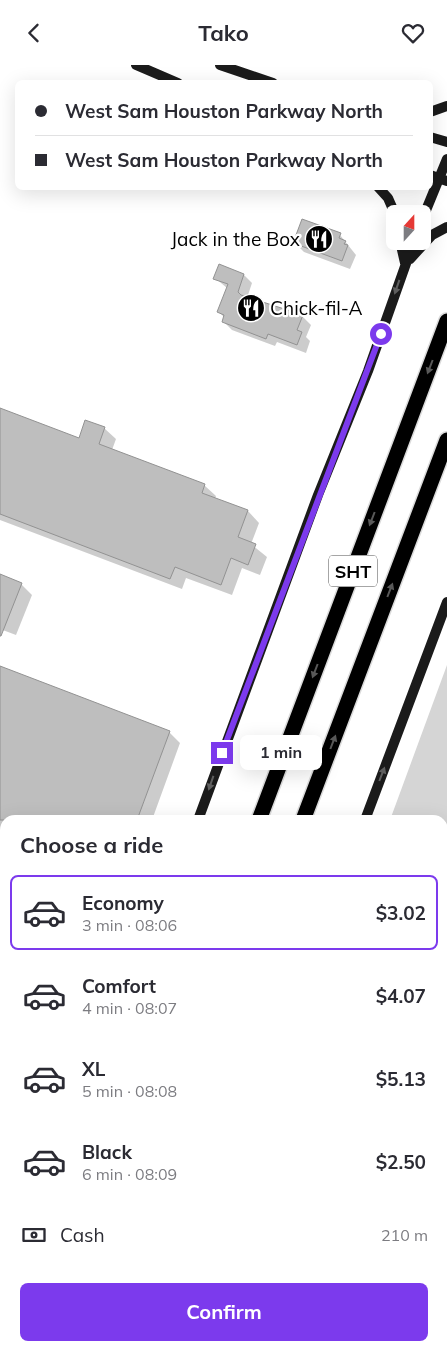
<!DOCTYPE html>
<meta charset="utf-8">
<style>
body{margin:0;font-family:Mulish,sans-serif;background:#f2f2f3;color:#2b2b33;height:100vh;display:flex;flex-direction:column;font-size:19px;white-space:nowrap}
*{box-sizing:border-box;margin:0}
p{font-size:16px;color:#7c7c81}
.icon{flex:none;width:28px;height:28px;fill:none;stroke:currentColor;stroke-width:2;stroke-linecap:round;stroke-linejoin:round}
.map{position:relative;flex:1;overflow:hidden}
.details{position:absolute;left:0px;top:750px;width:448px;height:536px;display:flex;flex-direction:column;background:#fff;border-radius:15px 15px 0 0;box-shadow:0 5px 20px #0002}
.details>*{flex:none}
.hud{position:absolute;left:15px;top:15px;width:418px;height:110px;border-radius:8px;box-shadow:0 5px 20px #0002;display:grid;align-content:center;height:110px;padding:0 20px;background:#fff}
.needle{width:32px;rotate:21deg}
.tools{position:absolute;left:386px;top:140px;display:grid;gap:10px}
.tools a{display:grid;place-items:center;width:45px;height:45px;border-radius:8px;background:#fff;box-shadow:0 5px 20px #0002;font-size:25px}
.end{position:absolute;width:22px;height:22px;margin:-11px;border:6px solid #7c3aed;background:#fff;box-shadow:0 0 0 2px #fff}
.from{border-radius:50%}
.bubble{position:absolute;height:35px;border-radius:8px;background:#fff;box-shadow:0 5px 20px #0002;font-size:16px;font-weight:700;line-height:35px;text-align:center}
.hud b{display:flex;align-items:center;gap:18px;height:48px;font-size:19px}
.hud b+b{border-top:1px solid #e1e1e2}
.hud i{width:12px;height:12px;background:#2b2b33}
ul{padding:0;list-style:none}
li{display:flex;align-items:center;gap:15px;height:75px;margin:0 10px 8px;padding:0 10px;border:2px solid transparent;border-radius:8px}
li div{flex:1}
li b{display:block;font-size:19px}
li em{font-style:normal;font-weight:700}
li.selected{border-color:#7c3aed}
li>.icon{width:45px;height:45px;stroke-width:1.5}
h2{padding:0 20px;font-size:22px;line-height:60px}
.pay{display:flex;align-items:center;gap:12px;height:55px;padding:0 20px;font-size:19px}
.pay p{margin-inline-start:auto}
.cta{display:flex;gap:10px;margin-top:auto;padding:10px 20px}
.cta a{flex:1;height:58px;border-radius:8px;background:#7c3aed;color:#fff;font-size:20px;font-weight:700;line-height:58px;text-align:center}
header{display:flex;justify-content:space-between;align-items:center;height:65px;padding:0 20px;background:#fff;font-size:22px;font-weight:700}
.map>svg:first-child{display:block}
.green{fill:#d5d5d5}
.shadow{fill:#0003}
.building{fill:#bebebe;stroke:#929292}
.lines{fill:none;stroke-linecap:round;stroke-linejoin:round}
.motorway-casing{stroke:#dbdbdb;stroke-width:18}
.secondary{stroke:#1b1b1b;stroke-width:10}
.motorway{stroke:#000;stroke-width:15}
.oneway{fill:#5f5f5f}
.oneway2{fill:#595959}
.route{stroke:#7c3aed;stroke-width:6}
.labels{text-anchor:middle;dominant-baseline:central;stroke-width:4.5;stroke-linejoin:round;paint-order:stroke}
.shield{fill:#fff;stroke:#4c4c4c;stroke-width:1}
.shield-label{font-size:18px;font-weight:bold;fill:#000}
.poi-label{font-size:19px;fill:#000;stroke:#fff;text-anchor:end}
</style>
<header><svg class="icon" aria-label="back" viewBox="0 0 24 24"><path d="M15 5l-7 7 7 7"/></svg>Tako<svg class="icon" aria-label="heart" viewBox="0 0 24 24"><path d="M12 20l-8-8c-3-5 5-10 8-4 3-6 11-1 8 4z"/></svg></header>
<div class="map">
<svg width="447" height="1286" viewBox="0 0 447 1286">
<rect width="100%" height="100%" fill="#fff"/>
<path class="green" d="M447,600V1009L442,1007V755H390Z"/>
<path class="shadow" d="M340,170L356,190L350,204L304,187L295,178Z
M244,210L252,218L247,233L302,251L311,260L306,272L310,276L306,288L277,277L275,281L232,265L223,256L225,253L219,247L227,223L215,213Z
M0,344L79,374L104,363L116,374L112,385L204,420L216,431L215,434L248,446L259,458L251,479L267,492L260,510L242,503L232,530L186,513L182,524L0,455Z
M0,511L21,519L32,530L16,570L0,564Z
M0,603L169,667L180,678L152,755H5V834L0,832Z
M0,877L4,881L0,892Z
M0,897L5,899V1023L0,1021Z
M442,1132L447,1134V1192L442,1204Z
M228,1281H263L261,1286H241Z
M266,1281H413L412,1286H278Z"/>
<path class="building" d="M302,154L341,168L339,173L346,176L344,179L348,180L342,196L293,178Z
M219,199L244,209L238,227L241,230L303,250L297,265L302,267L297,280L268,269L266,274L222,257L224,250L217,247L228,219L213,214Z
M0,343L79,373L85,355L105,362L99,379L205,419L202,428L248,445L238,472L256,479L248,500L231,493L221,520L175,502L170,514L0,449Z
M0,509L22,518L1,571H0Z
M0,601L170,666L137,755H0Z"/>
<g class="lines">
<g class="motorway-casing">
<path id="motorway" d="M259,755L447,256
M303,755L447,375
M24,1286L25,1281
M53,1286L55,1281
M102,1286L104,1281
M130,1286L132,1281"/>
</g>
<path class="secondary" d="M136,0L178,18
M220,0L273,18
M430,47L447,41
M430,72L447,77
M430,110L447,116
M378,122L388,133L395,149
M422,155L447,94
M400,176L405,198
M410,194L432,170L447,162
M198,755L318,430L368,306L414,176
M365,755L447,537
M0,1271L5,1257
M167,1286L168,1281"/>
<use href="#motorway" class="motorway"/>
</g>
<defs><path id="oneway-solid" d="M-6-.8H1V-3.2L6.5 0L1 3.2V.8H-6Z" transform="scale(1.25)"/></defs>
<g class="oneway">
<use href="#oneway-solid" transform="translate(397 222) rotate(109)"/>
<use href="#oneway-solid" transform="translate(382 709) rotate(-69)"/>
<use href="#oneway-solid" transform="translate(211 718) rotate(109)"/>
</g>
<g class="oneway2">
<use href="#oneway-solid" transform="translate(430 302) rotate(111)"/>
<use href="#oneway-solid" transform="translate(372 454) rotate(111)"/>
<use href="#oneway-solid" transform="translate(390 525) rotate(-69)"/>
<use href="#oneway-solid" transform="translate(315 606) rotate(111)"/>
<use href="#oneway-solid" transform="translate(333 677) rotate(-69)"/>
</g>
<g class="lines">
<path class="route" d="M222,688L381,269"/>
</g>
<defs>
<g id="restaurant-disc" transform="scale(1.4375)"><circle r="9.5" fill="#000" stroke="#fff"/><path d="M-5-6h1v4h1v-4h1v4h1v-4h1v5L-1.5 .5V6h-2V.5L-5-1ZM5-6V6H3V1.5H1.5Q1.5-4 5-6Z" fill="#fff"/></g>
</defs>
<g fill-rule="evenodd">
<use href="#restaurant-disc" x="319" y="174"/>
<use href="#restaurant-disc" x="251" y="243"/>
</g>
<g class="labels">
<rect class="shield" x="329" y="490.5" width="48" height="31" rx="4"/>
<g class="shield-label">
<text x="353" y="506">SHT</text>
</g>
<g class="poi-label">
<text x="300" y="174">Jack in the Box</text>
<text x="270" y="243" text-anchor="start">Chick-fil-A</text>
</g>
</g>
</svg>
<div class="tools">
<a><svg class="needle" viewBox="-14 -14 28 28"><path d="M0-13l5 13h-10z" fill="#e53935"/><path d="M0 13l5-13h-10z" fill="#7c7c81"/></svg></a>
</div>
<i class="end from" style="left:381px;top:269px"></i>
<i class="end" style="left:222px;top:688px"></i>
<div class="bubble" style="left:240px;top:670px;width:82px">1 min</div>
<div class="hud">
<b><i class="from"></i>West Sam Houston Parkway North</b>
<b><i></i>West Sam Houston Parkway North</b>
</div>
<section class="details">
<h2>Choose a ride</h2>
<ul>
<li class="selected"><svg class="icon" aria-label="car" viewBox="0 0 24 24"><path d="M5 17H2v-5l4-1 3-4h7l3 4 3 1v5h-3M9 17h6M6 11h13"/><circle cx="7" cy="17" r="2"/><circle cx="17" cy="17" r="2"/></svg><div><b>Economy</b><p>3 min · 08:06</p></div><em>$3.02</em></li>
<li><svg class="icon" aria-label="car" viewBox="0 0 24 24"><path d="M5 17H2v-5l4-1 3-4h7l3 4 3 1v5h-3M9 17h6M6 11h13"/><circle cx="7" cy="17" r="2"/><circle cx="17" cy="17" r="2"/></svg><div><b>Comfort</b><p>4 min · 08:07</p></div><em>$4.07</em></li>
<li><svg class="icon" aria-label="car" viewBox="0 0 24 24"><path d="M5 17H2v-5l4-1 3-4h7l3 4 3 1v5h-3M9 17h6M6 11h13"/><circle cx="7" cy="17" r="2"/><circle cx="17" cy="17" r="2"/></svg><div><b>XL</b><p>5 min · 08:08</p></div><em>$5.13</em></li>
<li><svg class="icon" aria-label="car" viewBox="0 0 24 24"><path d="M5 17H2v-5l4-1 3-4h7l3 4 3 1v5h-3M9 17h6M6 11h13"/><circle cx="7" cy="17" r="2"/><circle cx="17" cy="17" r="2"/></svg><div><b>Black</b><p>6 min · 08:09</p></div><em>$2.50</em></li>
</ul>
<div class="pay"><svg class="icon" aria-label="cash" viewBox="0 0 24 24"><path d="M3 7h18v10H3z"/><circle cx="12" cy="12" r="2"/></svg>Cash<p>210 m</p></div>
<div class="cta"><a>Confirm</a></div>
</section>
</div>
